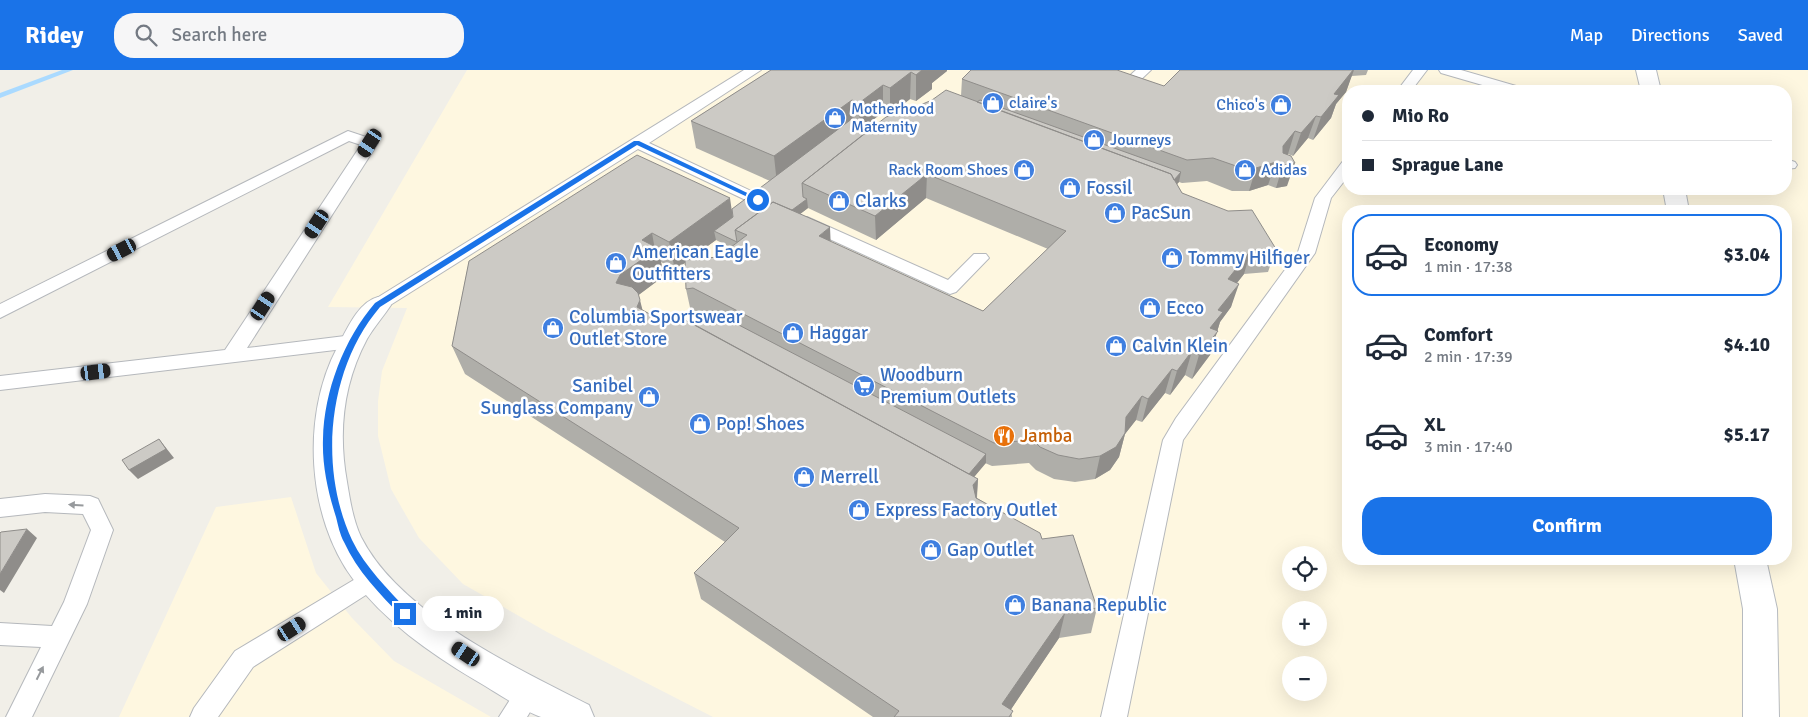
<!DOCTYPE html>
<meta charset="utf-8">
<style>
body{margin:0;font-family:Signika,sans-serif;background:#f6f6f7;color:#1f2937;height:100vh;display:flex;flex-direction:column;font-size:19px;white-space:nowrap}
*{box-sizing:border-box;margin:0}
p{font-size:16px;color:#747a83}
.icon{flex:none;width:28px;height:28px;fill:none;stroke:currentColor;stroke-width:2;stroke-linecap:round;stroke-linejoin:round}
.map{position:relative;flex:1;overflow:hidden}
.panel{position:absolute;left:1342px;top:135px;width:450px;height:360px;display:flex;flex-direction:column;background:#fff;border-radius:20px;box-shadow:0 5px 20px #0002}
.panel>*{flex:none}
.top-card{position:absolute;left:1342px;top:15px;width:450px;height:110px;border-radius:20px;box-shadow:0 5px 20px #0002;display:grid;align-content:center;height:110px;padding:0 20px;background:#fff}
.controls{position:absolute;left:1282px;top:476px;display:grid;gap:10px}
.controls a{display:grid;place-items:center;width:45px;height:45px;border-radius:50%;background:#fff;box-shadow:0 5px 20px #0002;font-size:25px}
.end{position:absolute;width:22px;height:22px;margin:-11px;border:6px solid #1a73e8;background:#fff;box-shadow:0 0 0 2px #fff}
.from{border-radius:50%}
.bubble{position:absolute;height:35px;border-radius:18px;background:#fff;box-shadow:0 5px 20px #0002;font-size:16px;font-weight:700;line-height:35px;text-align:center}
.car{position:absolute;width:15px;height:30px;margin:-15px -8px;border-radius:6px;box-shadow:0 0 4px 1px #0007;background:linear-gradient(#222 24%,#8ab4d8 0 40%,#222 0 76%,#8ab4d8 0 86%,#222 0)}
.top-card b{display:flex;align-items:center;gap:18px;height:48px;font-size:19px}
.top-card b+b{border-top:1px solid #e0e1e3}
.top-card i{width:12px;height:12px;background:#1f2937}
ul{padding:9px 0 0;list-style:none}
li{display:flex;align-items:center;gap:15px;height:82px;margin:0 10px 8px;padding:0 10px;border:2px solid transparent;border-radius:20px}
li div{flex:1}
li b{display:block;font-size:19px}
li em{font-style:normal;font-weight:700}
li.current{border-color:#1a73e8}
li>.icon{width:45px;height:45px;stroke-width:1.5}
.cta{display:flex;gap:10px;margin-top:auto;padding:10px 20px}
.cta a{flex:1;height:58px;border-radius:20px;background:#1a73e8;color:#fff;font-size:20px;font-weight:700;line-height:58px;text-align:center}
header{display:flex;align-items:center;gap:30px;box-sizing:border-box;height:70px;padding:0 25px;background:#1a73e8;color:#fff}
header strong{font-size:24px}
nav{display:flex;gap:28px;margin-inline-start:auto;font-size:18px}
.search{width:350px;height:45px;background:#f6f6f7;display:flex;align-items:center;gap:12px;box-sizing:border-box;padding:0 18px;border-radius:20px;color:#747a83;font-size:19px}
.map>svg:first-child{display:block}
.commercial{fill:#fef7e0;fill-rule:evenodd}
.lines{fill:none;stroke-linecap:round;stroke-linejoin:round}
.stream{fill:#aadaff;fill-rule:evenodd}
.lane-casing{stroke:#b5b8bc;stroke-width:2}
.secondary-casing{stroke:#b6babf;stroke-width:2}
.lane{fill:#fff;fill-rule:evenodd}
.secondary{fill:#fff;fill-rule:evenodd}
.wall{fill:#afaea9;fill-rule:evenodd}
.shaded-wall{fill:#8f8d8a}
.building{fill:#cccac5;stroke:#8f8d8a}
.oneway{fill:#979a9d}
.route{fill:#1a73e8}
.labels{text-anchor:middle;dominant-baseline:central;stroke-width:5;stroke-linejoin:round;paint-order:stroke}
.far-shop-label{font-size:16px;fill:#366cbe;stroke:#fff;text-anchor:start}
.shop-label{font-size:19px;fill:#366cbe;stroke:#fff;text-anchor:start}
.food-label{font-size:19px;fill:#c56008;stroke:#fff;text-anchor:start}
</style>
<header>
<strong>Ridey</strong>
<div class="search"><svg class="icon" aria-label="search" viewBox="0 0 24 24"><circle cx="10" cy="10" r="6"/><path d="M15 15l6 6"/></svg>Search here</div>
<nav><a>Map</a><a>Directions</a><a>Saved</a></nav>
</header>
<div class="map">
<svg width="1808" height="647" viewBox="0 0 1808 647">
<rect width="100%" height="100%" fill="#f1efe8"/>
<path class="commercial" d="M467,0H1808V647H713L547,562L463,514L419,468L391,419L378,366V331L382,301L407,238L328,237ZM1349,21H1786V119H1349ZM1349,141H1786V489H1349ZM1291,485H1319V512H1291ZM1291,540H1319V568H1291ZM1291,595H1319V622H1291Z
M291,427L316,503L352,548L394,591L491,647H119L216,437Z"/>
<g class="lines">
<path class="stream" d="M62,0H73L0,28V23Z"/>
<g class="lane-casing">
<path id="lane" d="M744,0H761L649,73L764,127L766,130L764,133H752L638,79L384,239L378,241L372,239L369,235L372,231Z
M1078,0H1099L1126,9L1136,0H1151L1133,17L1128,18L1080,3Z
M1413,0H1427L1411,21H1397Z
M1439,0H1461L1523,18L1525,21H1503L1441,3Z
M348,61L375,70L378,73L247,278L353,265L360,267L363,272L360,277L0,320V306L225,280L361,75L349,71L0,248V234Z
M1349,89V105L1331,128L1315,183L1183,370L1127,647H1101L1163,370L1176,348L1298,182L1315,128L1343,91Z
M1786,89L1795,92L1797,95L1795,98L1786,99Z
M807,147L948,210L974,184H986L989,188L956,222L950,224L801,156L799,152L801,148Z
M45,424L90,426L98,429L113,460L87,534L32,647H6L41,577L0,575V553L52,556L64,532L91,460L83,444L45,442L0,447V429Z
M372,499L380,502L384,509L380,516L253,597L218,647H190L194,638L235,581Z
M529,610L538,614L542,622L527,647H499L520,614Z"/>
</g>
<g class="secondary-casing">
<path id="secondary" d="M1636,0H1656L1661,21H1641Z
M1663,119H1685L1689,141H1667Z
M378,227L387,229L391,235C383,247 374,257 367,269C343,314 338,362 347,412C350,430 353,450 361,467C400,544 515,597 589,635L594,647C579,647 554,647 541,647C525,642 491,619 475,610C430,583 384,551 353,509C307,447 301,346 337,278C346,261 358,232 378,227Z
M1734,489H1766L1777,539L1779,647H1743V539Z"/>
</g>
<use href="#lane" class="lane"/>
<use href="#secondary" class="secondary"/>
</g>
<path class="wall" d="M771,0H947V1L932,13V19L916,31L910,29L890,45L883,42L868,54L874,56L961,26L962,9L1164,16L1180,0H1368L1366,5L1352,6L1351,7L1346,22L1336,34L1331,48L1313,70L1308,68L1293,86L1288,84L1287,116L1276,118L1268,115L1249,121H1232L1207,111L1182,113L1179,112L1177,114L1182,123L1276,179L1268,202L1244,204L1237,213L1231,237L1220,252L1210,285L1192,309L1185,305L1170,325L1165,323L1142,352L1136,350L1125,364L1119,387L1110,400L1095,409L1075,412L1054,409L1036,400L1029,393L992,396L985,393L974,407L978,409L977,428L1042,469L1097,538L1091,563L1059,568L1011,639L1012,647H873L701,529L694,503L725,472L465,304L452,276L469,191L732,139L770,111L696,78L691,51ZM926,128L1048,179L983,241L831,172L800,144L808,138L876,170ZM716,170L730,177L718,187L689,189ZM661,192L675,200L685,193L686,219L691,242H698L706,246L695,255L664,252L642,240L638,225L664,206Z"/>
<path class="shaded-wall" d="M922,0H947V1L932,13V19L916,31V5Z
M1347,0H1354L1346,22L1336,34L1331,48L1313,70L1321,47Z
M911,2L910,29L890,45V18Z
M883,15V42L860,60L859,33Z
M852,30L853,57L777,114L774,86Z
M1316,46L1308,68L1293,86L1301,63Z
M1295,61L1288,84L1280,94L1283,76Z
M1276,92L1268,115L1249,121L1256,98Z
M1295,93L1287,116L1276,118L1283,95Z
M1181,102L1179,112L1165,127L1167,118Z
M927,104L926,128L876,170L875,146Z
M730,128L734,156L714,161L716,170L675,200L669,172Z
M807,129L808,138L782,158L781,148Z
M830,157L831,180L819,166Z
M652,163L655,180L658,178L664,206L628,233L616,213L620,205L642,170Z
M1251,180L1244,204L1221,233L1228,209Z
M1239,214L1231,237L1220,252L1210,285L1192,309L1199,285L1218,240Z
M640,230L647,258L637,237Z
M1192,281L1185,305L1170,325L1177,301Z
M1172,299L1165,323L1142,352L1148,329Z
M1142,326L1136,350L1125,364L1119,387L1110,400L1095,409L1100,386L1126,347Z
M159,369L174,388L138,409L129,400Z
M986,384V393L958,426V417Z
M978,409L976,436L973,415Z
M27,459L37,468L4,523L0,520V504Z
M1065,543L1059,568L1006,647L1002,634Z"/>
<path class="building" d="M771,0H922L916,5L911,2L890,18L883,15L859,33L852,30L774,86L691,51Z
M971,0H1117L1164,16L1180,0H1353L1334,24L1339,25L1321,47L1316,46L1301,63L1295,61L1283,76V83L1291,86L1295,93L1283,95L1276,92L1256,98L1239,97L1213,88L1187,90L962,9Z
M946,20L1171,104L1182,123L1228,141L1252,140L1276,179L1251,180L1228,209L1239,214L1218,240L1223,242L1210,258L1218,261L1199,285L1192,281L1177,301L1172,299L1148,329L1142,326L1126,347L1125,363L1116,377L1100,386L1079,389L1058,385L1040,377L1033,370L994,373L693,218L686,219L685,190L718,187L747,165L735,160L773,132L830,157L819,166L983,241L1066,161L927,104L875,146L802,113L886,47L911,39L932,30Z
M980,30L1181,102L1174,110L1171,104L977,32Z
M853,48L874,56L802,113L803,127L807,129L792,140L773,132L735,160L737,172L714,161L733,147L732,139Z
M637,85L730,128L669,172L652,163L642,170L658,178L620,205L616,213L632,217L638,223L640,230L637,237L664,252L674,244L978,409L973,415L976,428L1040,463L1042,469L1073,465L1097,538L1065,543L1002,634L1013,641L1009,647H894L899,641L694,503L739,458L452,276L469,191Z
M712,241L986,384L969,404L695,255Z
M159,369L166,379L129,400L122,390Z
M27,459L0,504V463L1,462Z"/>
<defs><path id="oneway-solid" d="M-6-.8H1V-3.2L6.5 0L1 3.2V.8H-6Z" transform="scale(1.25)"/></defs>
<g class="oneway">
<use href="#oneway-solid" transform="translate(76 435) rotate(-177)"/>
<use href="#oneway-solid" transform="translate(40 603) rotate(-63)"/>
</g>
<path class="route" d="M634,71H639L762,130L756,131L637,75L380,237C328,298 318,397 352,470C365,497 388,519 408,541V547H402C380,524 357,501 344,472C340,465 338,455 336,447C328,422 322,395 323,369C324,321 344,269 375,233Z"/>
<defs>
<g id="shop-disc" transform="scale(1.125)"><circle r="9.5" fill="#3f7fe0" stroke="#fff"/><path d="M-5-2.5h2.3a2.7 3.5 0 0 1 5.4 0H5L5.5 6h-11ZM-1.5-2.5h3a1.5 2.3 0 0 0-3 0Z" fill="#fff"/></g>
<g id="supermarket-disc" transform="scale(1.125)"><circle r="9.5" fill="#3f7fe0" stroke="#fff"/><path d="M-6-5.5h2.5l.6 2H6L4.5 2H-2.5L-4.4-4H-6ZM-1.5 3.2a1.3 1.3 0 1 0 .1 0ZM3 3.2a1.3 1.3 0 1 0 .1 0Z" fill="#fff"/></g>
<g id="restaurant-disc" transform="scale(1.125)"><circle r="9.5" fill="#e8710a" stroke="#fff"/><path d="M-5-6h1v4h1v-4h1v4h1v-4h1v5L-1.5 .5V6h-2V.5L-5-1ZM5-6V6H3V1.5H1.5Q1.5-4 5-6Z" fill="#fff"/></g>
</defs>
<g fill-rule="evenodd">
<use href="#shop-disc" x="993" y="33"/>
<use href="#shop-disc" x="1281" y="35"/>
<use href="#shop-disc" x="835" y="48"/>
<use href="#shop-disc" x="1094" y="70"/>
<use href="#shop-disc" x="1024" y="100"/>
<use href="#shop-disc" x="1245" y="100"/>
<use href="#shop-disc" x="1070" y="118"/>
<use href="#shop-disc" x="839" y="131"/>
<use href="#shop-disc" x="1115" y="143"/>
<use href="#shop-disc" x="1172" y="188"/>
<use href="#shop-disc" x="616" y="193"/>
<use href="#shop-disc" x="1150" y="238"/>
<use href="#shop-disc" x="553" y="258"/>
<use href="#shop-disc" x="793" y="263"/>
<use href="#shop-disc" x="1116" y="276"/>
<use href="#supermarket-disc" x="864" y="316"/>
<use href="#shop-disc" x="649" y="327"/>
<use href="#shop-disc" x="700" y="354"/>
<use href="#restaurant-disc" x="1004" y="366"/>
<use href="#shop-disc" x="804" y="407"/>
<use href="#shop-disc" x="859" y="440"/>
<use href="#shop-disc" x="931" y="480"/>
<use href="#shop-disc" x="1015" y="535"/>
</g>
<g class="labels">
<g class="far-shop-label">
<text x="1009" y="33">claire's</text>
<text x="1265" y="35" text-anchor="end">Chico's</text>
<text x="851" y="39">Motherhood<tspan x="851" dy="18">Maternity</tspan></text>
<text x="1110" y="70">Journeys</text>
<text x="1008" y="100" text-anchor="end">Rack Room Shoes</text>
<text x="1261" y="100">Adidas</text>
</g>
<g class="shop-label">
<text x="1086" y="118">Fossil</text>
<text x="855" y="131">Clarks</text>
<text x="1131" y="143">PacSun</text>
<text x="632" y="182">American Eagle<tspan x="632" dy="22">Outfitters</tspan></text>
<text x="1188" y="188">Tommy Hilfiger</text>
<text x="1166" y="238">Ecco</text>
<text x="569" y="247">Columbia Sportswear<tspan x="569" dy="22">Outlet Store</tspan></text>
<text x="809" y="263">Haggar</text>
<text x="1132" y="276">Calvin Klein</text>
<text x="880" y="305">Woodburn<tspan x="880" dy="22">Premium Outlets</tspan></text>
<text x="633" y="316" text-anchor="end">Sanibel<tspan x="633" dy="22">Sunglass Company</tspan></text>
<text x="716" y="354">Pop! Shoes</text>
<text x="820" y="407">Merrell</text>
<text x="875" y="440">Express Factory Outlet</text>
<text x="947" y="480">Gap Outlet</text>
<text x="1031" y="535">Banana Republic</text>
</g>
<g class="food-label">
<text x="1020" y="366">Jamba</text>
</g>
</g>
</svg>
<div class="controls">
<a><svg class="icon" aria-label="locate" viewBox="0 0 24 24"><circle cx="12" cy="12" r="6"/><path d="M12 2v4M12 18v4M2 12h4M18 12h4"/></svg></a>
<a>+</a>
<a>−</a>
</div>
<i class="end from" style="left:758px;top:130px"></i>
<i class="end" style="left:405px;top:544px"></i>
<div class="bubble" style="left:422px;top:526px;width:82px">1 min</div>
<i class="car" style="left:370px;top:73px;rotate:213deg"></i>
<i class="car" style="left:317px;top:154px;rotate:213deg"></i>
<i class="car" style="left:122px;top:180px;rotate:243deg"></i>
<i class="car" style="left:263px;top:236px;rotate:33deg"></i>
<i class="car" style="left:96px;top:302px;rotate:83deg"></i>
<i class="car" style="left:292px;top:559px;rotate:57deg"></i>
<i class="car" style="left:466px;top:584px;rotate:304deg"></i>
<div class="top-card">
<b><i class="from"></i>Mio Ro</b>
<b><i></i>Sprague Lane</b>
</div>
<section class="panel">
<ul>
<li class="current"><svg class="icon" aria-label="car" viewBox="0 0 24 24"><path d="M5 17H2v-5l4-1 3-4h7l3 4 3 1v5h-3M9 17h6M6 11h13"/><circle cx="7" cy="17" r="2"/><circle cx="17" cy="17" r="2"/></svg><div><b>Economy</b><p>1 min · 17:38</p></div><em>$3.04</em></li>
<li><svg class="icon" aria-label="car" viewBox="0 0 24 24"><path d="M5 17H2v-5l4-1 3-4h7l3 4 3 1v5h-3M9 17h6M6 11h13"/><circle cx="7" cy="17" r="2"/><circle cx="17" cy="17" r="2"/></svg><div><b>Comfort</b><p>2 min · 17:39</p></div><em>$4.10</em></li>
<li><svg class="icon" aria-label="car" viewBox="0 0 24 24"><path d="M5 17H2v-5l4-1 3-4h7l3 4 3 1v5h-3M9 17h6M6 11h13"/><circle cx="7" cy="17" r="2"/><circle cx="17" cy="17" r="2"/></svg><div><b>XL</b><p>3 min · 17:40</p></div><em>$5.17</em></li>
</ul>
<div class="cta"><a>Confirm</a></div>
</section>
</div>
